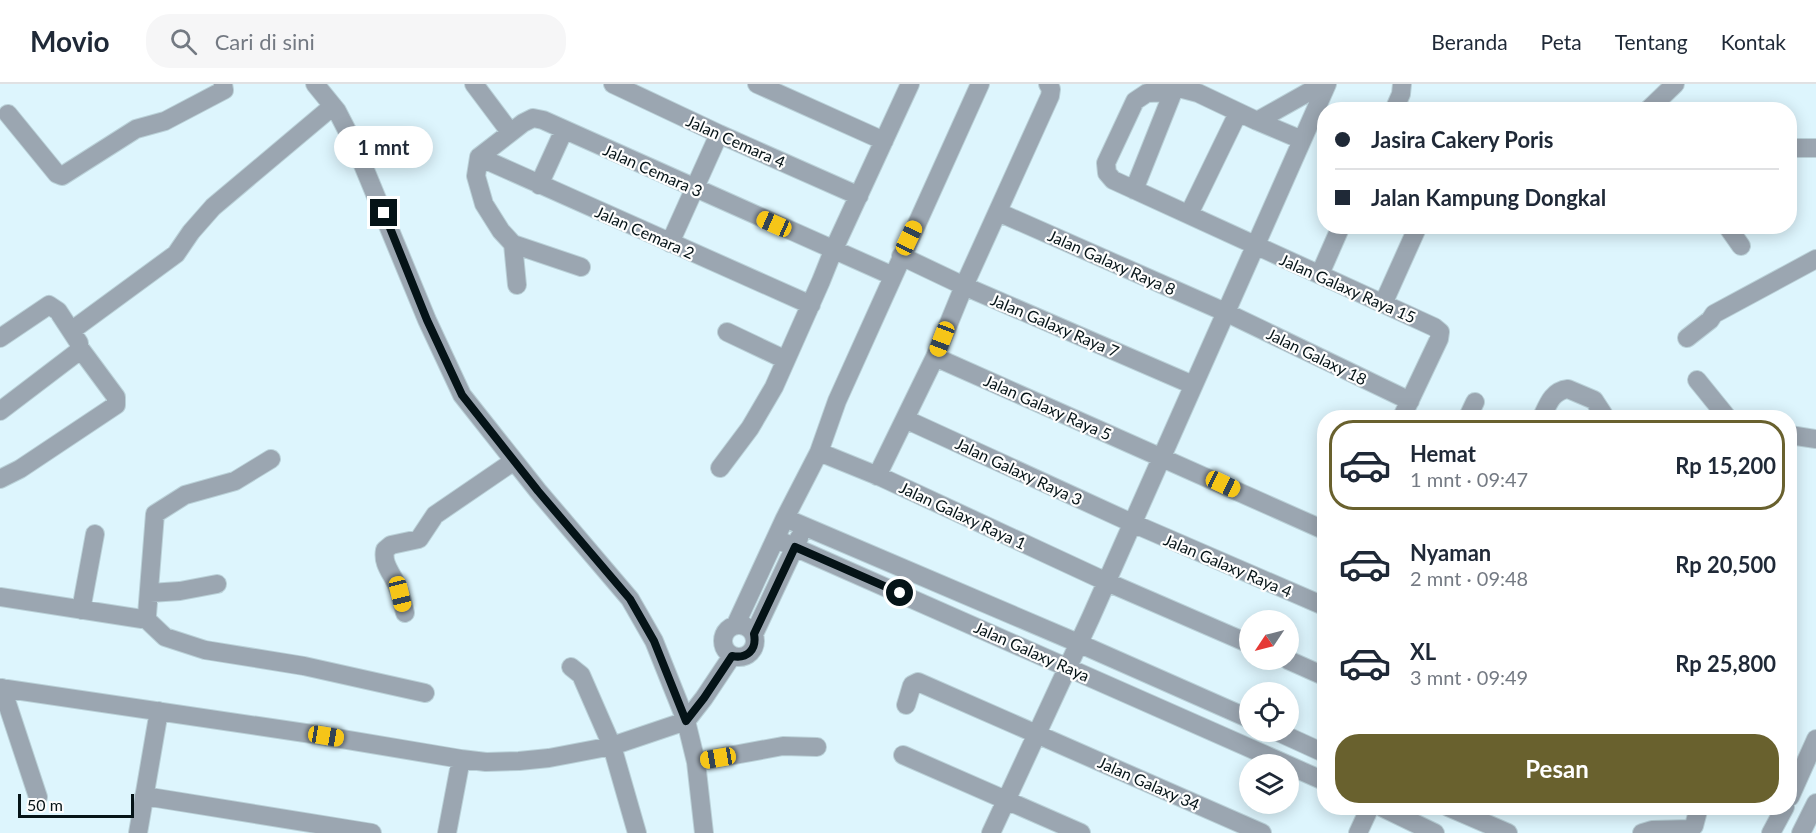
<!DOCTYPE html>
<html lang="id">
<meta charset="utf-8">
<style>
body{margin:0;font-family:Lato,sans-serif;background:#f6f6f7;color:#1f2937;height:100vh;display:flex;flex-direction:column;font-size:22px;white-space:nowrap}
*{box-sizing:border-box;margin:0}
p{font-size:20px;color:#747a83}
.icon{flex:none;width:33px;height:33px;fill:none;stroke:currentColor;stroke-width:2;stroke-linecap:round;stroke-linejoin:round}
.map{position:relative;flex:1;overflow:hidden}
.side{position:absolute;left:1317px;top:326px;width:480px;height:405px;display:flex;flex-direction:column;background:#fff;border-radius:24px;box-shadow:0 3px 15px #0003}
.side>*{flex:none}
.banner{position:absolute;left:1317px;top:18px;width:480px;height:132px;border-radius:24px;box-shadow:0 3px 15px #0003;display:grid;align-content:center;height:132px;padding:0 18px;background:#fff}
.needle{width:39px;rotate:235deg}
.controls{position:absolute;left:1239px;top:526px;display:grid;gap:12px}
.controls a{display:grid;place-items:center;width:60px;height:60px;border-radius:50%;background:#fff;box-shadow:0 3px 15px #0003;font-size:30px}
.scale{position:absolute;left:18px;bottom:15px;width:116px;box-sizing:border-box;padding-left:6px;border:3px solid #051317;border-top:0;font-size:16px;line-height:21px;white-space:nowrap;color:#051317;-webkit-text-stroke:4px #fdfdfd;paint-order:stroke}
.end{position:absolute;width:27px;height:27px;margin:-14px;border:8px solid #051317;background:#fff;box-shadow:0 0 0 3px #fff}
.from{border-radius:50%}
.bubble{position:absolute;height:42px;border-radius:21px;background:#fff;box-shadow:0 3px 15px #0003;font-size:20px;font-weight:700;line-height:42px;text-align:center}
.car{position:absolute;width:18px;height:36px;margin:-18px -9px;border-radius:8px;box-shadow:0 0 4px 2px #0007;background:linear-gradient(#f5c518 24%,#345 0 40%,#f5c518 0 76%,#345 0 86%,#f5c518 0)}
.banner b{display:flex;align-items:center;gap:21px;height:57px;font-size:22px}
.banner b+b{border-top:2px solid #e0e1e3}
.banner i{width:15px;height:15px;background:#1f2937}
ul{padding:10px 0 0;list-style:none}
li{display:flex;align-items:center;gap:18px;height:90px;margin:0 12px 9px;padding:0 6px;border:3px solid transparent;border-radius:24px}
li div{flex:1}
li b{display:block;font-size:22px}
li em{font-style:normal;font-weight:700}
li.current{border-color:#69612e}
li>.icon{width:54px;height:54px;stroke-width:1.5}
.button{display:flex;gap:12px;margin-top:auto;padding:12px 18px}
.button a{flex:1;height:69px;border-radius:24px;background:#69612e;color:#fff;font-size:24px;font-weight:700;line-height:69px;text-align:center}
header{display:flex;align-items:center;gap:36px;box-sizing:border-box;height:84px;padding:0 30px;background:#fff;border-bottom:2px solid #e0e1e3}
header strong{font-size:28px}
nav{display:flex;gap:33px;margin-inline-start:auto;font-size:21px}
.search{width:420px;height:54px;background:#f6f6f7;display:flex;align-items:center;gap:15px;box-sizing:border-box;padding:0 21px;border-radius:24px;color:#747a83;font-size:22px}
.map>svg:first-child{display:block}
.lines{fill:none;stroke-linecap:round;stroke-linejoin:round}
.minor-casing{stroke:#bad1d8;stroke-width:20}
.minor{stroke:#9ba6b1;stroke-width:18}
.route{stroke:#051317;stroke-width:8}
.labels{text-anchor:middle;dominant-baseline:central;stroke-width:4.5;stroke-linejoin:round;paint-order:stroke}
.street-label{font-size:16px;fill:#051317;stroke:#fdfdfd}
</style>
<header>
<strong>Movio</strong>
<div class="search"><svg class="icon" aria-label="search" viewBox="0 0 24 24"><circle cx="10" cy="10" r="6"/><path d="M15 15l6 6"/></svg>Cari di sini</div>
<nav><a>Beranda</a><a>Peta</a><a>Tentang</a><a>Kontak</a></nav>
</header>
<div class="map">
<svg width="1816" height="749" viewBox="0 0 1816 749">
<rect width="100%" height="100%" fill="#ddf5fd"/>
<g class="lines">
<g class="minor-casing">
<path id="minor" d="M315,0L337,27L356,64L427,236L462,311L538,407L630,515L654,557L686,637L696,678L704,749
M474,0L510,48
M613,0L719,50L859,112
M757,0L884,57
M1173,8L1147,9L1135,17L1106,79L1107,89L1113,96L1434,243L1440,248L1439,255L1402,333
M1394,26L1401,10L1402,0
M1648,26L1675,0
M8,30L57,90L62,92L136,45L165,37L224,6L223,0
M1257,37L1323,0
M1790,64H1816
M479,73L523,39L533,34L543,36L893,192
M479,73L811,221
M479,73L476,92L484,120L501,147L513,160L517,201
M539,101L564,46
M1134,106L1173,8L1179,4L1198,9L1257,37L1302,56
M998,128L1225,228L1410,317
M1189,130L1238,29
M1727,142L1741,162
M670,159L719,50
M513,160L581,183
M901,172L964,202L1193,301
M1320,190L1341,142
M1383,220L1418,142
M71,247L176,170L191,148L213,123L333,22
M727,248L786,276
M0,254L49,221L58,227L79,259V266L75,270L0,327
M1687,254L1710,236L1714,230L1816,175
M935,273L1324,446
M1697,296L1727,333
M1468,333L1475,318
M1542,333C1548,320 1552,307 1568,305L1594,316L1605,333
M905,335L1132,439L1324,522
M1790,351L1816,355
M819,368L883,394L1107,498L1250,560
M720,384L750,344L774,303L821,197L833,167L910,0
M877,392L935,273L964,202L1050,12L1051,5L1048,0
M0,395L20,385L116,321V313L79,263
M785,434L1078,559L1250,635
M776,455L1288,681
M150,509L180,507L217,500
M0,513L142,535L147,531L155,430L185,411L235,397L271,375
M81,526L95,450
M405,529C403,520 401,512 398,504C393,490 382,481 385,466L391,461L419,455L435,431L514,377
M145,534L165,553L205,566L304,582L425,609
M736,540L785,434L819,368L837,317L980,0
M723 557a16 16 0 1 1 32 0a16 16 0 1 1-32 0Z
M754,550L799,454
M1288,576L1324,592
M571,583L581,591L612,662L637,749
M0,604L312,650L461,675L486,678L519,677L549,674L612,662L686,637L704,614L732,572
M2,604L38,713
M906,621L912,601L918,598L1262,749
M1278,648L1324,669
M903,671L1081,749
M696,678L783,662L817,663
M1288,681L1324,697
M144,712L372,749
M1790,713L1816,655
M1381,723L1435,749
M1448,723L1508,749
M138,749L159,627
M447,749L461,675
M991,749L1091,533L1327,0
M1358,749L1370,723
M1642,749L1652,746L1691,745L1694,742L1699,723
M1771,749L1785,723
M1801,749L1816,719"/>
</g>
<use href="#minor" class="minor"/>
</g>
<g class="lines">
<path class="route" d="M384,129L427,236L462,311L538,407L630,515L654,557L686,637L704,614L732,572C747,575 757,566 754,550L795,463L900,509"/>
</g>
<g class="labels">
<g class="street-label">
<text transform="translate(736 57) rotate(24)">Jalan Cemara 4</text>
<text transform="translate(653 86) rotate(24)">Jalan Cemara 3</text>
<text transform="translate(645 148) rotate(24)">Jalan Cemara 2</text>
<text transform="translate(1112 178) rotate(24)">Jalan Galaxy Raya 8</text>
<text transform="translate(1348 204) rotate(24)">Jalan Galaxy Raya 15</text>
<text transform="translate(1055 241) rotate(23)">Jalan Galaxy Raya 7</text>
<text transform="translate(1317 272) rotate(26)">Jalan Galaxy 18</text>
<text transform="translate(1048 323) rotate(24)">Jalan Galaxy Raya 5</text>
<text transform="translate(1019 387) rotate(25)">Jalan Galaxy Raya 3</text>
<text transform="translate(963 431) rotate(25)">Jalan Galaxy Raya 1</text>
<text transform="translate(1228 481) rotate(23)">Jalan Galaxy Raya 4</text>
<text transform="translate(1032 567) rotate(24)">Jalan Galaxy Raya</text>
<text transform="translate(1149 699) rotate(24)">Jalan Galaxy 34</text>
</g>
</g>
</svg>
<div class="controls">
<a><svg class="needle" viewBox="-14 -14 28 28"><path d="M0-13l5 13h-10z" fill="#e53935"/><path d="M0 13l5-13h-10z" fill="#747a83"/></svg></a>
<a><svg class="icon" aria-label="locate" viewBox="0 0 24 24"><circle cx="12" cy="12" r="6"/><path d="M12 2v4M12 18v4M2 12h4M18 12h4"/></svg></a>
<a><svg class="icon" aria-label="layers" viewBox="0 0 24 24"><path d="M12 4l9 5-9 5-9-5zM3 14l9 5 9-5"/></svg></a>
</div>
<div class="scale">50 m</div>
<i class="end from" style="left:900px;top:509px"></i>
<i class="end" style="left:384px;top:129px"></i>
<div class="bubble" style="left:334px;top:42px;width:99px">1 mnt</div>
<i class="car" style="left:774px;top:140px;rotate:294deg"></i>
<i class="car" style="left:909px;top:154px;rotate:25deg"></i>
<i class="car" style="left:942px;top:255px;rotate:201deg"></i>
<i class="car" style="left:1223px;top:400px;rotate:115deg"></i>
<i class="car" style="left:400px;top:510px;rotate:166deg"></i>
<i class="car" style="left:326px;top:652px;rotate:99deg"></i>
<i class="car" style="left:718px;top:674px;rotate:260deg"></i>
<div class="banner">
<b><i class="from"></i>Jasira Cakery Poris</b>
<b><i></i>Jalan Kampung Dongkal</b>
</div>
<section class="side">
<ul>
<li class="current"><svg class="icon" aria-label="car" viewBox="0 0 24 24"><path d="M5 17H2v-5l4-1 3-4h7l3 4 3 1v5h-3M9 17h6M6 11h13"/><circle cx="7" cy="17" r="2"/><circle cx="17" cy="17" r="2"/></svg><div><b>Hemat</b><p>1 mnt · 09:47</p></div><em>Rp 15,200</em></li>
<li><svg class="icon" aria-label="car" viewBox="0 0 24 24"><path d="M5 17H2v-5l4-1 3-4h7l3 4 3 1v5h-3M9 17h6M6 11h13"/><circle cx="7" cy="17" r="2"/><circle cx="17" cy="17" r="2"/></svg><div><b>Nyaman</b><p>2 mnt · 09:48</p></div><em>Rp 20,500</em></li>
<li><svg class="icon" aria-label="car" viewBox="0 0 24 24"><path d="M5 17H2v-5l4-1 3-4h7l3 4 3 1v5h-3M9 17h6M6 11h13"/><circle cx="7" cy="17" r="2"/><circle cx="17" cy="17" r="2"/></svg><div><b>XL</b><p>3 mnt · 09:49</p></div><em>Rp 25,800</em></li>
</ul>
<div class="button"><a>Pesan</a></div>
</section>
</div>
